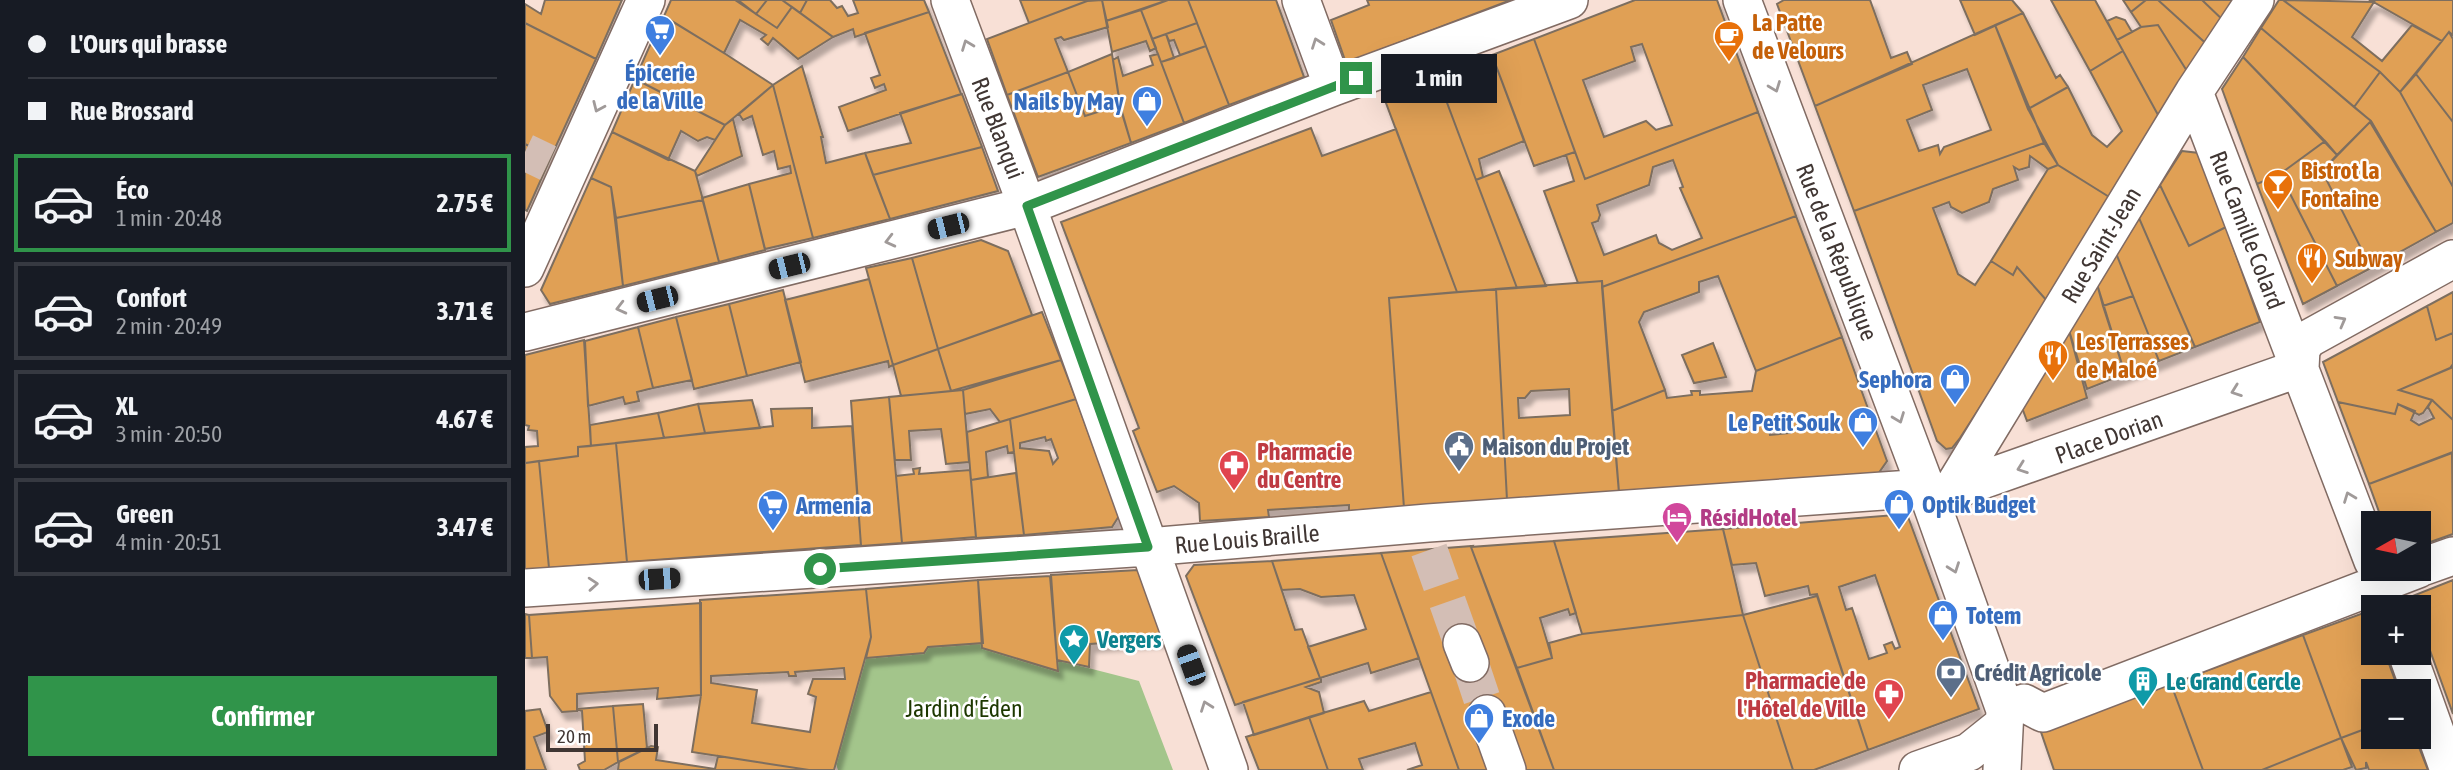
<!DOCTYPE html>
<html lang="fr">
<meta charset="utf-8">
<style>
body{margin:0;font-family:"Asap Condensed",sans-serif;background:#242831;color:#f1f3f6;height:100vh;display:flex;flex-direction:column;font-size:26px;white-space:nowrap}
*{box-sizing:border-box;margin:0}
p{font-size:23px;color:#9ea1a6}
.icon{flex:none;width:38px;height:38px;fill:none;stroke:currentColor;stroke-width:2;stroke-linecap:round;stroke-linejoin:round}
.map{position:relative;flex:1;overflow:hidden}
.drawer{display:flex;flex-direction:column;background:#171b24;width:525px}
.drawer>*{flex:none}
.top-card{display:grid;align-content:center;height:154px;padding:0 28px;background:#171b24}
.needle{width:46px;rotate:261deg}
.buttons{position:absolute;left:1836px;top:511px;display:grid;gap:14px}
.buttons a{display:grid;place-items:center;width:70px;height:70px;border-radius:0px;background:#171b24;box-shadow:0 7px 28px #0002;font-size:35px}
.scale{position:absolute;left:21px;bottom:18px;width:112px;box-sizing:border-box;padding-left:7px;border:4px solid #403633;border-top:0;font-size:19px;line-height:24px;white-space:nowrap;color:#403633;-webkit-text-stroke:5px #fff;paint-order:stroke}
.end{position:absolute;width:32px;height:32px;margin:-16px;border:9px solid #30944a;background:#fff;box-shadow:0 0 0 4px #fff}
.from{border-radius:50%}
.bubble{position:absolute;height:49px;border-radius:0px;background:#171b24;box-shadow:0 7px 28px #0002;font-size:23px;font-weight:700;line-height:49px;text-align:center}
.car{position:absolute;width:21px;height:42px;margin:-21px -10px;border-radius:9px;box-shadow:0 0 5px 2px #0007;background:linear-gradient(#222 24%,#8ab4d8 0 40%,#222 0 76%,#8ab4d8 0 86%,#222 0)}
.top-card b{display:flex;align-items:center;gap:24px;height:66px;font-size:26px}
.top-card b+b{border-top:2px solid #363941}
.top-card i{width:18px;height:18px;background:#f1f3f6}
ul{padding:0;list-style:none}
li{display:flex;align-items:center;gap:21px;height:98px;margin:0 14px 10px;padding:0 14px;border:4px solid #363941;border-radius:0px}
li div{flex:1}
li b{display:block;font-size:26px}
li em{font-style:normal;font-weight:700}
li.selected{border-color:#30944a}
li>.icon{width:63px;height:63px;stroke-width:1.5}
.action{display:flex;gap:14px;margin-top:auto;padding:14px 28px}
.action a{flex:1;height:80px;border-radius:0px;background:#30944a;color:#fff;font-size:28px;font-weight:700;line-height:80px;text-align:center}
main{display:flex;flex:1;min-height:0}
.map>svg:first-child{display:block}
.park{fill:#a3c58b}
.building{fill:#e0a054;stroke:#7d6e5f;stroke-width:2;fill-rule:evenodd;filter:url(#shadow)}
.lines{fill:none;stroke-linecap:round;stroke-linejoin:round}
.minor-tunnel{stroke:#d3beb5;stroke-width:37;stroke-dasharray:37 18;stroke-linecap:butt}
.minor-casing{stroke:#816b63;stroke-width:40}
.minor{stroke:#fff;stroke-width:37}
.oneway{stroke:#a09a99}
.route{stroke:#30944a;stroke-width:9}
.labels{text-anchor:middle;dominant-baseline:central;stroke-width:5;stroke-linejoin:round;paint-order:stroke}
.food-label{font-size:24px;font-weight:bold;fill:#c56008;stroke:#fff;text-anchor:start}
.shop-label{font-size:24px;font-weight:bold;fill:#366cbe;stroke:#fff;text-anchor:start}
.street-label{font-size:24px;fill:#403633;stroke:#fff}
.service-label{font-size:24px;font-weight:bold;fill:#4e5e75;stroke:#fff;text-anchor:start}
.health-label{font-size:24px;font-weight:bold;fill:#be3a42;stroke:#fff;text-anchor:start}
.hotel-label{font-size:24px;font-weight:bold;fill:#b23c85;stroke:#fff;text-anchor:start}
.culture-label{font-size:24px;font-weight:bold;fill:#0d838f;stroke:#fff;text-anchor:start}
.park-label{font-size:24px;fill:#1d3800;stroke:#fff}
</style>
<main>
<section class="drawer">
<div class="top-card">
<b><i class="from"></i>L'Ours qui brasse</b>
<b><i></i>Rue Brossard</b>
</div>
<ul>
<li class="selected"><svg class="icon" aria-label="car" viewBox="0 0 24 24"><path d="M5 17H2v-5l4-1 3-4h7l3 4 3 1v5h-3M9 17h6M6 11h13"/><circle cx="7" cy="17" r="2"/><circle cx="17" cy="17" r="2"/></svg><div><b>Éco</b><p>1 min · 20:48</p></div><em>2.75 €</em></li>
<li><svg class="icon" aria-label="car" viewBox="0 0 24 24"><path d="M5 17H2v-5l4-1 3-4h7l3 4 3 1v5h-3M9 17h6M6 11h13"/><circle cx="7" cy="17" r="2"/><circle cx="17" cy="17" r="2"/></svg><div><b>Confort</b><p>2 min · 20:49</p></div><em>3.71 €</em></li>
<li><svg class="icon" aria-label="car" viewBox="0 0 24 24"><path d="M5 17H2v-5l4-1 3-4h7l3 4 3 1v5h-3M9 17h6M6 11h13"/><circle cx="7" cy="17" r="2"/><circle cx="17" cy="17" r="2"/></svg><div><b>XL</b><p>3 min · 20:50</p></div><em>4.67 €</em></li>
<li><svg class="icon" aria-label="car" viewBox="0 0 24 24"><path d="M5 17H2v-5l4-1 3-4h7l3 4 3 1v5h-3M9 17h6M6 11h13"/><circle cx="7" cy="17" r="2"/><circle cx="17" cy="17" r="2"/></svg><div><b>Green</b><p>4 min · 20:51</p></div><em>3.47 €</em></li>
</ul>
<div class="action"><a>Confirmer</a></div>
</section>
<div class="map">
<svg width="1928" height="770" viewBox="0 0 1928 770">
<defs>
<filter id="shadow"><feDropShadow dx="4.5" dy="8" stdDeviation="2" flood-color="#0004"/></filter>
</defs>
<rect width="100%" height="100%" fill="#f8e0d6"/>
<path class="park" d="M458,643V648L532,671V660L614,681L648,770H313L311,764L341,658L398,653L403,647Z"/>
<path class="building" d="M20,0H97L71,59L0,23V4L16,14Z
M146,0H210L252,28L267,7L308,37L273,59L248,38L243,45L236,39L241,35L215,20L199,53L139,16Z
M213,0H242L231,14Z
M242,0H257L267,7L252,28L231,14Z
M257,0H282L275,13Z
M282,0H305L312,8L317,6L323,16L333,13L328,0H399L404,12L330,37L328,29L308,37L275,13Z
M495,0H561L562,1L504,23Z
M577,0L583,27L539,40L536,37L530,39L543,72L482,95L462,39L562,1Z
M577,0H643L581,21Z
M643,0H663L672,23L627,39L616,10Z
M663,0H751L779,77L704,105Z
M842,0H986L821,63L806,20L844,5Z
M1110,0H1192L1233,112L1060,179L1009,39ZM1117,44L1147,125L1131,130L1121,121L1079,137L1058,80L1110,61L1106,47Z
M1259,0H1345L1366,58L1382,52L1387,64L1290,106L1252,4Z
M1435,0H1487L1498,13L1450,35Z
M1526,0H1570L1598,51L1565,71Z
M1598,0H1621L1606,12Z
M1621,0H1633L1687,49L1667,79L1633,25L1616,27L1606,12Z
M1633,0H1677L1702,24L1687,49Z
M1677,0H1718L1702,24Z
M1754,0H1758L1855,72L1829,107L1736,28Z
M1758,0L1849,2L1827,37L1857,61L1887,25L1917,41L1875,92L1855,72Z
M1845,0H1928V35L1924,32L1917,41Z
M616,10L631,48L625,51L621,41L587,52L581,21Z
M404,12L436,94L323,131L314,107L361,90L359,84L350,88L346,78L355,75L340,33Z
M1498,13L1531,78L1535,75L1543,87L1503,109L1470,25Z
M138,16L199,53L248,85L200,125L110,79Z
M1591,17L1600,20L1607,32L1592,40L1582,21Z
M0,23L71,59L26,157L0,144Z
M672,23L681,46L655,55L649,40L644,41L641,34Z
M1470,25L1519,143L1329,211L1290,106ZM1442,69L1466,130L1419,147L1415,154L1413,145L1394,151L1382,120L1407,110L1398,85Z
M1633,25L1667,79L1638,124L1592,40L1616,27Z
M1736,28L1846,121L1812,155L1718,57Z
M1924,32L1928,39V122L1891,74Z
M641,34L649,58L636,62L627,39Z
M1009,39L1050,152L1009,166L967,55Z
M681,46L704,105L659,123L636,62Z
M1598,51L1638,124L1589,200L1533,165L1503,109L1543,87L1567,135L1582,147L1597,131L1565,71Z
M587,54L595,105L560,116L543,72Z
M633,54L659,123L606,143L596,110L588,60L593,57L598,76L628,65L625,56Z
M967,55L999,141L954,159L958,177L951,180L912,76Z
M1718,57L1800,141L1755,174L1732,184L1697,89Z
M277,66L298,137H296L301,163L340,153L365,219L288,238L248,85Z
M543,72L560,116L595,105L606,143L513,177L482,95Z
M1855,72L1875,92L1928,187V223L1911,232L1846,121L1829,107Z
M1891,74L1928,122V187L1875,92Z
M912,76L951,180L992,288L932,292L858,95Z
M110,79L200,125L190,140L182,137L173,141L156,131L143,160L87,132Z
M248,85L288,238L240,249L224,184L266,173L265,166L253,169L249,151L238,155L227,116L218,120L214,114Z
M437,94L457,147L348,175L340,153L386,143L375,113Z
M1233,112L1271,216L1077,287V281L1053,283L1019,191L1049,181L1041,155L1050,152L1060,179ZM1148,160L1158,187L1155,188L1177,238L1147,250L1134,243L1131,235L1079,255L1067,223L1073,221L1075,215L1072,205L1124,185L1128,167Z
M208,119L217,156L172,176L170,171L200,125Z
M1845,122L1911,232L1846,268L1797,171Z
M786,128L797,156L871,129L932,292L864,298L879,508L824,511V505L743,510L744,517L675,521L674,503L649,486L632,492L608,431L614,428L536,222Z
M87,132L170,171L178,200L91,218L86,187L66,178Z
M1800,141L1812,155L1797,171L1846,268L1812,286L1755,174Z
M1519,143L1533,165L1523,169L1505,156L1504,167L1494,170L1489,167L1493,180L1468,189L1464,202L1437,213L1426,207L1424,202L1408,208L1433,274L1450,285L1466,261L1488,275L1492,267L1523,302L1435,438L1427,448L1421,449L1412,441L1329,211Z
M0,144L26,157L2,211L0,210Z
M457,147L473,191L365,219L348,175Z
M1657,151L1674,153L1701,227L1664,246L1635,185Z
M1533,165L1589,200L1523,302L1492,267L1488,275L1466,261L1523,169Z
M974,171L1021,286L992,288L951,180Z
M1755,174L1812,286L1778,304L1732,184Z
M66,178L86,187L98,286L25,304L16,290Z
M224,184L240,250L194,262L177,198Z
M1635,185L1664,246L1701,227L1735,322L1670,347L1614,218Z
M178,200L194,262L98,286L91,218Z
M1271,216L1317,337L1231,371L1193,276L1174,282V292L1119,312L1114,322L1140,390L1087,411L1077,287Z
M1614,218L1670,347L1634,361L1591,253Z
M456,240L483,251L507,315L413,349L387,258Z
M1591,253L1608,296L1578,306L1572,284Z
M387,258L413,349L368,365L341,268Z
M344,279L368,365L364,367L363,361L280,382L260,300Z
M1077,281L1094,492L982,500L971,289ZM1044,389L1045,415L994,418L993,398H1000L1006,391Z
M1572,284L1600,374L1562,389L1543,327Z
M971,289L982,500L879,508L864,298Z
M258,290L276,362L222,376L204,304Z
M1928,292V333L1911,340L1902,306Z
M1608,296L1634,361L1600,374L1578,306Z
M204,304L222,376L169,389L151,317Z
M1902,306L1911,340L1928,333V364L1925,368L1874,390L1907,400L1898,413L1894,415L1873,404L1870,414L1813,402L1798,362Z
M517,312L536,360L426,391L413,349Z
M151,317L167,380L128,388L113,327Z
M113,327L128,388L112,392L114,401L100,404L98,397L63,406L60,341Z
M1543,327L1562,398L1502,421L1493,397Z
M1317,337L1362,461L1353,474L1094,493L1087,411L1140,390L1142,398L1167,395L1166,391H1175V395L1227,391L1231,371ZM1262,423L1265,433L1245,435L1243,426Z
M59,340L66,446L53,447V456L0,463V447L13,446L12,431L3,430L4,426L0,425V355Z
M1188,343L1201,377L1169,383L1157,355Z
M413,349L426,391L376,396L368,365Z
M536,360L551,399L475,422L465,409L440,414L438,390Z
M1928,367V420L1907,400L1874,390Z
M438,390L444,462L421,464L416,429L384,431L386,460H370L364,397Z
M364,397L377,543L336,546L326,401Z
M551,399L594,516L587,527L499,535L485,419ZM520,437L521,441L526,439L533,458L528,464L524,451L495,448V443Z
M227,400L235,428L180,433L173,404Z
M1907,400L1928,420V452L1844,484L1813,402L1870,414L1873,404L1890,411L1886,420L1894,425L1909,418L1903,407Z
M173,404L180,433L139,438L133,413Z
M287,408V428L327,426L336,545L102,562L91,443L248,426L246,409Z
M133,413L139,438L66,446L65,425Z
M485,419L489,452L483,453L482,446L461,452L463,477L446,480L442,432Z
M91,443L102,562L24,568L14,461L53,456V447Z
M1927,453L1928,534L1894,546V523H1858L1844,484Z
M14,461L24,568L0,570V463Z
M395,468L394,474L445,470L451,537L377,543L371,476L389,474L388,469Z
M491,473L499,535L451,538L446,480Z
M1382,514L1454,709L1343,750L1292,594L1285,595L1283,586L1240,596L1231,563L1207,565L1198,529ZM1350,575L1375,647L1370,649L1367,642L1359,645L1362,653L1344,659L1327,608L1321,610L1314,587Z
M1198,529L1218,615L1057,634L1029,541Z
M1029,541L1051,613L1045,615L1043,609L1015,618L1027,658L992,668L946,547Z
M947,546L946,547L1029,770H934L856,553Z
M856,553L894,658L846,673L843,663L795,678L783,647L841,629L829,595L796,597L775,589L757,590L747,561Z
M747,561L770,630L777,629L795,678L710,705L661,576L669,565Z
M613,570L639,639L565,644L564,667L532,660L526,575Z
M525,576L533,671L457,648L453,580Z
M453,580L458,643L403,647L399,653L341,658L346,637L341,589Z
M1928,580V714L1894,620V607H1889L1885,597Z
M341,589L346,637L309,770H284L167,752L176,695L175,600ZM319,668L320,679H288L283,694L291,697L285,732L227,723L232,690L186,683V676L263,672L264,676H271L270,672Z
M1292,596L1343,750L1289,770H1268L1218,615Z
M176,603V695L132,699L133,688L52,694V711L37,712L25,696L22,657L7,658L4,615Z
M1844,611L1848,621V653H1860L1874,691H1848V726L1816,738L1778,635Z
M0,614L4,615L7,658H0Z
M1218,615L1268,770H1029L992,668L1027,658L1024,643L1057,634Z
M1778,635L1816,738L1737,770H1678L1646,684Z
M796,678V682L781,687L794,692L799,713L729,735L718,702Z
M1646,684L1678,770H1529L1516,732Z
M906,692L934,770H882L897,765L890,743L834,759L838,770H803L784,717L839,701L844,711Z
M118,704L122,748L93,762L88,706Z
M88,706L93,762L79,770H55L53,765L60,761L57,711L52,709Z
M15,709L23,732L9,737L21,770H0V711Z
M784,717L803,770H734L721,737Z
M1848,726V737H1890L1903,770H1844L1841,762V768L1831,770L1816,738Z
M1816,738L1827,767L1818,770H1737Z
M126,746L133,747L131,760L190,769L193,756L284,770H93L94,762Z"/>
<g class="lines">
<path class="minor-tunnel" d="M0,152L23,163
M904,550L937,643
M945,663L962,714"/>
<g class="minor-casing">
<path id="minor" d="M425,0L502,206L704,770
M776,0L808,87
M1217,0L1401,488L1480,710L1477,770
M1669,92L1848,561
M0,268L121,0
M0,332L502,206L808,87L1044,0
M1775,368L1776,349L1783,339L1928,259
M1426,491L1669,92L1730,0
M1418,498L1426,491L1775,368
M1894,568L1928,556
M0,588L623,547L903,523L1401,488
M937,643L945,663
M1882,653L1924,770
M1480,710L1499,703L1518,713L1893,569
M962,714L982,770
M1393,770L1444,752L1479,724"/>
</g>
<use href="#minor" class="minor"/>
</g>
<defs><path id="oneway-chevron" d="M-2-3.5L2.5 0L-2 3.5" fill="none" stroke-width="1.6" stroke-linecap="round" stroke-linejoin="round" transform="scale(1.75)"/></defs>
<g class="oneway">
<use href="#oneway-chevron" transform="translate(792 43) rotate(-110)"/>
<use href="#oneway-chevron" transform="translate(442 45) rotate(-111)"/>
<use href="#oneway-chevron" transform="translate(1250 87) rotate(69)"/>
<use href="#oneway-chevron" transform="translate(73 107) rotate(114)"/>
<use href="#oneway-chevron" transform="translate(365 241) rotate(166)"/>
<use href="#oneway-chevron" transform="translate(96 308) rotate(166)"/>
<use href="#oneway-chevron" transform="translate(1816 321) rotate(-29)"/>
<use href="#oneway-chevron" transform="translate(1711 391) rotate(160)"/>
<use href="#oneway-chevron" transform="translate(1374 418) rotate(69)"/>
<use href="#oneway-chevron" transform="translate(1497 468) rotate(160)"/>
<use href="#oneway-chevron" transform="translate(1824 497) rotate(-111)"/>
<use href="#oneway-chevron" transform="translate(1429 568) rotate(70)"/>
<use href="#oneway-chevron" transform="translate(68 584) rotate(-4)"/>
<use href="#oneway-chevron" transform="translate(681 706) rotate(-110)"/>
</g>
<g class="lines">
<path class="route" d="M295,569L623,547L502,206L831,78"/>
</g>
<defs>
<g id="supermarket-pin" transform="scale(1.575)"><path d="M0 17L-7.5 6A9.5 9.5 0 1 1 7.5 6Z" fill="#3f7fe0" stroke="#fff"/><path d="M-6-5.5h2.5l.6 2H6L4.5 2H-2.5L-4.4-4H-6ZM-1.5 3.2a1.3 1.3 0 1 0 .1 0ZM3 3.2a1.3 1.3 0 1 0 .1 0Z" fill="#fff"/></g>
<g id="cafe-pin" transform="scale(1.575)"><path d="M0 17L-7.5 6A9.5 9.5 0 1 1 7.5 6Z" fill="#e8710a" stroke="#fff"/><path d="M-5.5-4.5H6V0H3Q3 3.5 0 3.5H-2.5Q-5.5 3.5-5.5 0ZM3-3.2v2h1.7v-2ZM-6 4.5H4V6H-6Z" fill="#fff"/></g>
<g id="shop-pin" transform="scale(1.575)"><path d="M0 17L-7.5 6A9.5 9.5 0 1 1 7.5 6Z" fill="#3f7fe0" stroke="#fff"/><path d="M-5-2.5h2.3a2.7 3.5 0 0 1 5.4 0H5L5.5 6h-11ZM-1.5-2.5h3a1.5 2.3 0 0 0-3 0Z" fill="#fff"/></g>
<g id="bar-pin" transform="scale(1.575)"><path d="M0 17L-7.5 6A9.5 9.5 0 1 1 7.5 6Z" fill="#e8710a" stroke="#fff"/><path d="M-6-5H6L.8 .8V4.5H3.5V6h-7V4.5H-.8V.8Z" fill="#fff"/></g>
<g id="restaurant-pin" transform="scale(1.575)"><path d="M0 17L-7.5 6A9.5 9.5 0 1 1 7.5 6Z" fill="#e8710a" stroke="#fff"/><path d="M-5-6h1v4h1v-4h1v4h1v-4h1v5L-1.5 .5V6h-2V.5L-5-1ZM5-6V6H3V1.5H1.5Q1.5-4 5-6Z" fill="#fff"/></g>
<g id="civic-pin" transform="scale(1.575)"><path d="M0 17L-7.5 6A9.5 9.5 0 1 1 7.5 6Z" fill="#5c6f8a" stroke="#fff"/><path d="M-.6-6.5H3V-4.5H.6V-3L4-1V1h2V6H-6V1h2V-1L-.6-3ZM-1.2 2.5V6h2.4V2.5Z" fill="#fff"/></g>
<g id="pharmacy-pin" transform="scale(1.575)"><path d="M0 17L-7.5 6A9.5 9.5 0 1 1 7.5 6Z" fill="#e0444e" stroke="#fff"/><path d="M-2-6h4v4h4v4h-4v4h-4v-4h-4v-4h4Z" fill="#fff"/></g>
<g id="hotel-pin" transform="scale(1.575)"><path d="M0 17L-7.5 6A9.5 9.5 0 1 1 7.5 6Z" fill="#d1479c" stroke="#fff"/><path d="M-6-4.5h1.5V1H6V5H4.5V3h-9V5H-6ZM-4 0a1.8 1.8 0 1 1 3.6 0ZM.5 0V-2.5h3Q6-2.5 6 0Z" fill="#fff"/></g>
<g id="sight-pin" transform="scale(1.575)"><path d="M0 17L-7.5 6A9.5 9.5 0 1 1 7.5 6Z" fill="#0f9aa8" stroke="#fff"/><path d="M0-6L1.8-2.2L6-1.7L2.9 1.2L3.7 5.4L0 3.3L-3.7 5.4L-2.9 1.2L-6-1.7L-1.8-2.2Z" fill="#fff"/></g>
<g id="bank-pin" transform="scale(1.575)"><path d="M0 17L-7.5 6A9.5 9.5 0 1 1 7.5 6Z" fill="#5c6f8a" stroke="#fff"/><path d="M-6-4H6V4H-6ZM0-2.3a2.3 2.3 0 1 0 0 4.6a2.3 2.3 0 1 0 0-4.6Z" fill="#fff"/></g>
<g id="building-pin" transform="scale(1.575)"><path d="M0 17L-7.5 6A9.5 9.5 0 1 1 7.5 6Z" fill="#0f9aa8" stroke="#fff"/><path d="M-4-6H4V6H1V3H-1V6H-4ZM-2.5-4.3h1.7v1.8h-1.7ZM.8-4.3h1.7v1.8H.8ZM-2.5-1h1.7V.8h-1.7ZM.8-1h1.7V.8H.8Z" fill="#fff"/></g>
</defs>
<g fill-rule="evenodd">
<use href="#supermarket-pin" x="135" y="30"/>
<use href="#cafe-pin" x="1204" y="36"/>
<use href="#shop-pin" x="622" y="101"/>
<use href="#bar-pin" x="1753" y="184"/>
<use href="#restaurant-pin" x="1787" y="258"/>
<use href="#restaurant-pin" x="1528" y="355"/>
<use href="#shop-pin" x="1430" y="379"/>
<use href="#shop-pin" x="1338" y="422"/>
<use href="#civic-pin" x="934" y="446"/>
<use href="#pharmacy-pin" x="709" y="465"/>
<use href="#shop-pin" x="1374" y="504"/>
<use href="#supermarket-pin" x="248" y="505"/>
<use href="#hotel-pin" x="1152" y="517"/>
<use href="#shop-pin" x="1418" y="615"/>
<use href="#sight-pin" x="549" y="639"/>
<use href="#bank-pin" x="1426" y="672"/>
<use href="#building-pin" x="1618" y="681"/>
<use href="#pharmacy-pin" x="1364" y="694"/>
<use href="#shop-pin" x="954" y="718"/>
</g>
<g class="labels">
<g class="food-label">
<text x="1227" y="22">La Patte<tspan x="1227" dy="28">de Velours</tspan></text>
<text x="1776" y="170">Bistrot la<tspan x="1776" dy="28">Fontaine</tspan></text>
<text x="1810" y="258">Subway</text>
<text x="1551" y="341">Les Terrasses<tspan x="1551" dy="28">de Maloé</tspan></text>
</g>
<g class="shop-label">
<text x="135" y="72" text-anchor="middle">Épicerie<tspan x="135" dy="28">de la Ville</tspan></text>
<text x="599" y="101" text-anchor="end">Nails by May</text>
<text x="1407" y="379" text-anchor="end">Sephora</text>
<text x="1315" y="422" text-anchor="end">Le Petit Souk</text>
<text x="1397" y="504">Optik Budget</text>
<text x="271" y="505">Armenia</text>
<text x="1441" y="615">Totem</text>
<text x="977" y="718">Exode</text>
</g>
<g class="street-label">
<text transform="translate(473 128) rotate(69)">Rue Blanqui</text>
<text transform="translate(1722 230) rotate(69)">Rue Camille Colard</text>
<text transform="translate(1576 245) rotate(-59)">Rue Saint-Jean</text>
<text transform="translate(1312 252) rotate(69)">Rue de la République</text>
<text transform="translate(1584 437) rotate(-20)">Place Dorian</text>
<text transform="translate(722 539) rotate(-5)">Rue Louis Braille</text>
</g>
<g class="service-label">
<text x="957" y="446">Maison du Projet</text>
<text x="1449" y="672">Crédit Agricole</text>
</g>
<g class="health-label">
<text x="732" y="451">Pharmacie<tspan x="732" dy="28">du Centre</tspan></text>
<text x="1341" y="680" text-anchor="end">Pharmacie de<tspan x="1341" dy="28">l'Hôtel de Ville</tspan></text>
</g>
<g class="hotel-label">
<text x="1175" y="517">RésidHotel</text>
</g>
<g class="culture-label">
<text x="572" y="639">Vergers</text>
<text x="1641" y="681">Le Grand Cercle</text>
</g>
<g class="park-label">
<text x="439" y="708">Jardin d'Éden</text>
</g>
</g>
</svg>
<div class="buttons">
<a><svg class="needle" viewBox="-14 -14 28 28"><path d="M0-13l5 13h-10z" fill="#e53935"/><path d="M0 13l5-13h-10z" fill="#9ea1a6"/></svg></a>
<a>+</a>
<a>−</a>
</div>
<div class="scale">20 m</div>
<i class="end from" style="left:295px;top:569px"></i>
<i class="end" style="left:831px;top:78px"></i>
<div class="bubble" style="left:856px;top:54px;width:116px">1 min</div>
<i class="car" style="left:423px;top:226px;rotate:256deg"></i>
<i class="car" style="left:264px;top:266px;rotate:256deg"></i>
<i class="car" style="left:132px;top:299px;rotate:256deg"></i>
<i class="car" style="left:134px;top:579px;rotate:86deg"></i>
<i class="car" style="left:666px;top:665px;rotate:340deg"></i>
</div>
</main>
